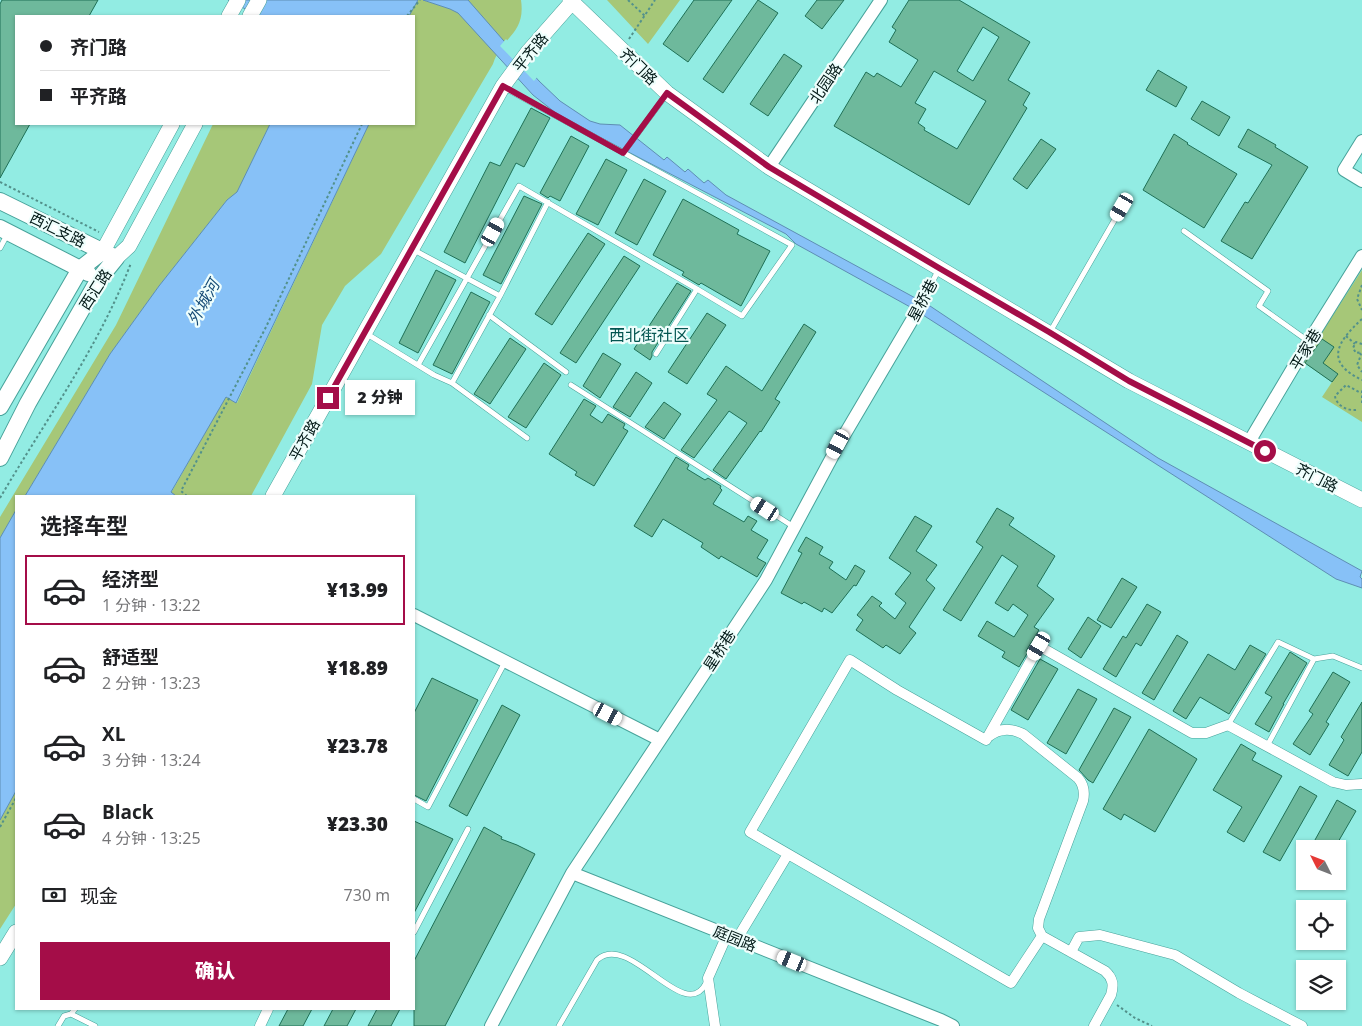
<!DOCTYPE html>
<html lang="zh">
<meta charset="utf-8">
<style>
body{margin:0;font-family:"Open Sans","Noto Sans SC",sans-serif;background:#f6f6f6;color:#202124;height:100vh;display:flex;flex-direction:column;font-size:19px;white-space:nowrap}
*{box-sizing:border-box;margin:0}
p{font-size:16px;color:#757577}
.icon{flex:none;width:28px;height:28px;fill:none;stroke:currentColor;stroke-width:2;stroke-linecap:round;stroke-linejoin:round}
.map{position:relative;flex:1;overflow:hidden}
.side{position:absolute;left:15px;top:495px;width:400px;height:515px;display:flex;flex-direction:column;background:#fff;border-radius:0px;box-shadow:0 1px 4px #0004}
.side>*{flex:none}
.guide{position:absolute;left:15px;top:15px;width:400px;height:110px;border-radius:0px;box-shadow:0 1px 4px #0004;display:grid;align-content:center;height:110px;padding:0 25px;background:#fff}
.needle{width:32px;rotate:312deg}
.buttons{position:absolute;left:1296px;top:840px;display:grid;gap:10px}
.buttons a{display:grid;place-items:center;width:50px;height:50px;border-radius:0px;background:#fff;box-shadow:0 1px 4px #0004;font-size:25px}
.end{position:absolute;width:22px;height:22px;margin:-11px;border:6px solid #a40d48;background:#fff;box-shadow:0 0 0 2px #fff}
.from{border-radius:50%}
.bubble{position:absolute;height:35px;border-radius:0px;background:#fff;box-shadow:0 1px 4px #0004;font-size:16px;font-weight:800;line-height:35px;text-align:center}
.car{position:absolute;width:15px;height:30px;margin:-15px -8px;border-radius:6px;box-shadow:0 0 4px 1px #0007;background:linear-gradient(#fff 24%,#345 0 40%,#fff 0 76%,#345 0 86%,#fff 0)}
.guide b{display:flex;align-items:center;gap:18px;height:48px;font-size:19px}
.guide b+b{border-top:1px solid #e0e0e0}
.guide i{width:12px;height:12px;background:#202124}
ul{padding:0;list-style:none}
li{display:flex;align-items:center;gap:15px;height:70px;margin:0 10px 8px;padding:0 15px;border:2px solid transparent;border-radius:0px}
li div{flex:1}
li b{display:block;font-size:19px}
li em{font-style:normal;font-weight:800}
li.on{border-color:#a40d48}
li>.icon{width:45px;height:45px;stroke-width:1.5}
h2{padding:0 25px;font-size:22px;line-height:60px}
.pay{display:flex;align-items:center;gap:12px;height:55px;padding:0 25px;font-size:19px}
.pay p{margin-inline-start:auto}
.cta{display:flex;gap:10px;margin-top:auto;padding:10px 25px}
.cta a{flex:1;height:58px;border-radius:0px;background:#a40d48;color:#fff;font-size:20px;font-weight:800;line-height:58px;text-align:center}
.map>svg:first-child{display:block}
.green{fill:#a6c778}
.water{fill:#87c1f7;stroke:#5e8eb3}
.pier{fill:#92ece3}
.building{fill:#6eb99c;stroke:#1f7056;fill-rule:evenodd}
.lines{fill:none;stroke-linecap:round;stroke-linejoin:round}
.service-casing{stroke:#47a29a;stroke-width:6}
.minor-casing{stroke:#47a29a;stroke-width:11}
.tertiary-casing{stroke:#47a29a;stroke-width:14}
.secondary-casing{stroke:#47a29a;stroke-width:16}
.primary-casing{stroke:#47a29a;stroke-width:18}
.path{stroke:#53918b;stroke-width:2;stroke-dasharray:2.5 2.5;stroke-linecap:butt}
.service{stroke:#fff;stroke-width:5}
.minor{stroke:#fff;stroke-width:10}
.tertiary{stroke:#fff;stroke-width:12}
.secondary{stroke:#fff;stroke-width:15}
.primary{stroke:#fff;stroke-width:16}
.route{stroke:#a40d48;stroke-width:6}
.labels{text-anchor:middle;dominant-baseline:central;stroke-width:4.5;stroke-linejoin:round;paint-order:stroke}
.street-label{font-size:15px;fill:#001715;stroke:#eefefc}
.water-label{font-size:16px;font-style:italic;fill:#144a75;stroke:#eefefc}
.neighbourhood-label{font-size:16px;fill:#025550;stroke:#eefefc}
</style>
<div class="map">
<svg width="1362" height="1026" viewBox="0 0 1362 1026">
<rect width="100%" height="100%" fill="#92ece3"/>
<path class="green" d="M418,0H423L454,10L461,15L468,0H521C526,34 502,36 493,64L381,254L345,286L322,325L312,384L251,496H176L171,493L226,396L237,403L369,124H414V16H409Z
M607,0H680L648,44Z
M213,124H270L237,193L227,200L159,286L110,354L25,496H16V510L0,538V517L116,325Z
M1362,270V422L1322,397L1332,382L1303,362Z
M16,791V904L0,929V820Z"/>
<path class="water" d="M228,0H418L409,16H259Z
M423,0H468L539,81L560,101L590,121L600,124L620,125L664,160L667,157L685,172L688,169L704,183L708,180L726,195L930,306L1158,458L1362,571L1360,577L1362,579V588L1336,579L912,308L796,244L786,234L561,117L533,95L458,13L450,9Z
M270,124H369L236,403L226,397L171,492L176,496H25L110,354L159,286L227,200L237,192Z
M16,510V791L0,820V538Z"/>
<path class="pier" d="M506,39L538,76L534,81L500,46Z"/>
<path class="building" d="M2,0H98L89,16H16V124H30L0,178V4Z
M694,0H732L688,62L663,44Z
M758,0L778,13L723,93L703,79Z
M817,0H844L822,29L805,16Z
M909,0H959L1030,42L1008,80L1030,93L1023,105L1027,108L969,205L834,126L866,72L874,77L877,73L901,87L918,60L889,42L896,30L892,27ZM983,27L999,37L973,81L957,71ZM934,71L986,101L957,149L924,130L925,128L918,123L926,109L915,103Z
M784,54L802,66L768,116L750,104Z
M1158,70L1187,87L1176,107L1146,90Z
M1202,101L1230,117L1219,136L1191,119Z
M531,108L550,118L524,167L516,163L465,263L444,252L490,162L500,166Z
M1248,129L1276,145L1275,147L1308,167L1252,259L1221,241L1245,202L1248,203L1272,165L1238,147Z
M1174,134L1188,143L1187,144L1237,174L1204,228L1143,190Z
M571,136L589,146L560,201L550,196L548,198L540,193Z
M1041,139L1056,149L1027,189L1013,179Z
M606,159L627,170L598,225L576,214Z
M644,179L666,191L637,245L615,233Z
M524,196L542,204L501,284L483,275Z
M683,199L739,230L737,234L770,251L741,306L701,283L699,285L682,275L684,272L653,255Z
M588,233L605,244L552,325L535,314Z
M624,256L640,266L576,363L560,353Z
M436,270L456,280L418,353L399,343Z
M677,283L691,291L652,352V356L650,360L634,349Z
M471,292L490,302L452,374L433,365Z
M707,313L726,325L687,384L668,372Z
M804,324L816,332L775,399L780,402L761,432L760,431L726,479L713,470L747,423L729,411L694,458L681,450L717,400L707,394L726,366L762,391Z
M510,338L526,349L490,404L474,394Z
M1322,339L1334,347L1323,363L1338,374L1332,382L1305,363Z
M603,353L621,364L600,398L583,386Z
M544,363L561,375L526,428L508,417Z
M636,372L652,383L630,417L613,407Z
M584,399L596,406L590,415L602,423L608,414L625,424L623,428L628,431L594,486L575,475L577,472L549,454Z
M664,402L681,414L664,439L645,427Z
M676,457L689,465L687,469L705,480L708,478L721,486L720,488L722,490L713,504L744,522L748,516L757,521L751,530L768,540L757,558L766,563L757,577L721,556L719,559L701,547L703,543L663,519L652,537L634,526Z
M997,508L1014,518L1009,525L1055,556L1037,586L1054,599L1034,627L1039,630L1026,651L1028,652L1019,667L1002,657L1005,652L978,636L987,621L1014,637L1028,615L1013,604L1008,611L995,603L1018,566L1002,555L961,621L943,610L983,547L976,542Z
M915,516L932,526L916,551L937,565L926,580L935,588L909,627L916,633L900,654L886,645L883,648L856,630L863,620L857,615L872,596L882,603L879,606L895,619L906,603L895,594L911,573L889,558Z
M806,537L823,547L819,554L833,562L829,568L846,580L855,565L865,571L856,586L854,585L832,613L824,608L822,612L804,602L802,604L781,593L802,553L798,551Z
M1122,578L1137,587L1111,628L1097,620Z
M1147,604L1161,612L1141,646L1136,643L1116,677L1103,669L1123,636L1126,638Z
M1088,617L1101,626L1081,658L1068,649Z
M1177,635L1188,642L1154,700L1142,693Z
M1250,645L1266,654L1229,714L1200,697L1186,719L1173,711L1208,654L1235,670Z
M1290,652L1307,663L1283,704H1284L1269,732L1255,724L1272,697L1265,693Z
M1040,659L1058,669L1028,720L1011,710Z
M1333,672L1350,682L1326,722L1329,724L1310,755L1293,744L1313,714L1309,711Z
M432,678L478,700L426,801L414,795V713Z
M1078,689L1097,699L1066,754L1047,743Z
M1362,702V752L1348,776L1329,765L1344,740L1341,737Z
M502,705L520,715L467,816L449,806Z
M1114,708L1131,717L1093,783L1088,780L1079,770Z
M1149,729L1197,759L1155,832L1124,814L1121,820L1103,809Z
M1241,744L1256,753L1252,760L1282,776L1244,842L1227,832L1242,807L1213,790Z
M1300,786L1317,796L1280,861L1263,852Z
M1337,800L1356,811L1334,849H1310Z
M414,821L453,839L414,913Z
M484,827L502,837L501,839L517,845L535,854L445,1026H414V961Z
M288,1009H312L303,1026H279Z
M333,1009H356L347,1026H324Z
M377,1009H400L391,1026H368Z"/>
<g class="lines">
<g class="service-casing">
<path id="service" d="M505,88L792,245L742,316L697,289L656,354
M623,153L666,95
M1184,231L1268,291L1259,306L1308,341
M0,248L7,235
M412,249L500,296L548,202
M489,315L566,372
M915,315L939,269
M1050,332L1122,207
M367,334L434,375L452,383L527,438
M418,365L519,186L697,289
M452,383L500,296
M571,385L794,527
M1314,659L1333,656L1362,668
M1228,725L1278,642L1314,659L1267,746
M414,799L428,807L505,662
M414,932L468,829
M71,1014L95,1026
M58,1026L64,1016L71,1014L75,1009
M559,1026L597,960C629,930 685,1026 706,983"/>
</g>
<g class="minor-casing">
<path id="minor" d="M988,737C999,728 1011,728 1023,734L1078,778C1084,785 1085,792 1083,801L1039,919L1038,928L1042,936L1105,971C1113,978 1114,985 1111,995L1094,1026
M986,740L897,690L850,660L750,832L1011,983L1042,936
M986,740L1039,646L1192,733H1206L1228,725L1333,782L1346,785L1362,784
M737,939L788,854
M1071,952L1079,937L1100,935L1175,955L1239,993L1302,1026
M260,1026L268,1009
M715,1026L708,978L727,935"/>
</g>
<g class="tertiary-casing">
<path id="tertiary" d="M1362,141L1344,170L1362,181
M769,167L881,0
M1249,442L1309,341L1362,256
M414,615L660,740
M572,873L941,1020L953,1026
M491,1026L572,873L766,580L839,444L915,315"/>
</g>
<g class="secondary-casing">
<path id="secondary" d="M570,0L667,93L769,167L1129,381L1362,500
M229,16L238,0
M250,16L259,0
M103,251L172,124
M116,258L129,246L195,124
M273,496L503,86L528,52L572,2
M0,958L16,932"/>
</g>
<g class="primary-casing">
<path id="primary" d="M0,201L116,258L99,279L28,403L0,458
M0,228L88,273
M0,407L80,269L103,251"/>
</g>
<path class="path" d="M628,0L645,16
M407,16L420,0
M629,39L655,0
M0,182L99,232
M1362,285L1357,299L1362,310
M1362,319C1337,342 1324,362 1362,380
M1346,336L1355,344
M1362,344L1356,342L1353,348L1356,353L1362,352
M1360,353L1361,355L1357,365L1362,372
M1362,403V389
M1356,410C1347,411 1336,405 1335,396L1346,385L1361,393
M187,496L181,491L266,327L362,124
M0,498C45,421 99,347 131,263
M0,827L16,798
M1117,1005L1135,1018L1152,1026"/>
<use href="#service" class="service"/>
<use href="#minor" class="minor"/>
<use href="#tertiary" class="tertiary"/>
<use href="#secondary" class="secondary"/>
<use href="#primary" class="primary"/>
</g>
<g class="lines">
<path class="route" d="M328,398L503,86L623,153L667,93L769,167L939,268L1049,332L1129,381L1265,451"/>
</g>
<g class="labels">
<g class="street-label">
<text transform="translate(530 52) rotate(-51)">平齐路</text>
<text transform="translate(639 66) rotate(44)">齐门路</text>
<text transform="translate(825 83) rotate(-56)">北园路</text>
<text transform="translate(58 229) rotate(26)">西汇支路</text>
<text transform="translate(95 289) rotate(-57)">西汇路</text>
<text transform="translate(922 300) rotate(-62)">星桥巷</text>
<text transform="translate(1305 349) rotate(-59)">平家巷</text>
<text transform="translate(304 440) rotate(-61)">平齐路</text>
<text transform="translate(1317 477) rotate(27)">齐门路</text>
<text transform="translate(719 650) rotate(-57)">星桥巷</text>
<text transform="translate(735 938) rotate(22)">庭园路</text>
</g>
<g class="water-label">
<text transform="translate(203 302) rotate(-61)">外城河</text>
</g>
<g class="neighbourhood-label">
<text x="649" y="335">西北街社区</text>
</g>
</g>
</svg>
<div class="buttons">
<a><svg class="needle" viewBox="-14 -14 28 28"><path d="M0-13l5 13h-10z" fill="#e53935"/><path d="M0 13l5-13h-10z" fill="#757577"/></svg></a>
<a><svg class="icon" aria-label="locate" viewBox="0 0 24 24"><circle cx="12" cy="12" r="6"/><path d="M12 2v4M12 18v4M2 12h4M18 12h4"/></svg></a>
<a><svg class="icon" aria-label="layers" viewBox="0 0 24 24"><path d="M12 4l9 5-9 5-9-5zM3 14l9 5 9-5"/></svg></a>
</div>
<i class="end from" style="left:1265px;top:451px"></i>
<i class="end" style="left:328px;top:398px"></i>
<div class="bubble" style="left:345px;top:380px;width:70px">2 分钟</div>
<i class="car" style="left:1122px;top:207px;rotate:210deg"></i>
<i class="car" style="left:493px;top:232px;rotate:29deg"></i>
<i class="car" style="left:838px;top:444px;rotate:208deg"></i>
<i class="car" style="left:765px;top:509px;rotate:303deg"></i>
<i class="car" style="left:1039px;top:646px;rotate:210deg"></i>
<i class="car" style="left:608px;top:714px;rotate:117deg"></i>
<i class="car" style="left:792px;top:961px;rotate:292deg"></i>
<div class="guide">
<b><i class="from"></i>齐门路</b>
<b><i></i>平齐路</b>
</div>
<section class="side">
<h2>选择车型</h2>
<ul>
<li class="on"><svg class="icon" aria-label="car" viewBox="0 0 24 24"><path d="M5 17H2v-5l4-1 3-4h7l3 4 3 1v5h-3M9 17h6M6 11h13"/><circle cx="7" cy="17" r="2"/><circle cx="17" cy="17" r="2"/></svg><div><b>经济型</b><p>1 分钟 · 13:22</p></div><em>¥13.99</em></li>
<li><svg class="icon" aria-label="car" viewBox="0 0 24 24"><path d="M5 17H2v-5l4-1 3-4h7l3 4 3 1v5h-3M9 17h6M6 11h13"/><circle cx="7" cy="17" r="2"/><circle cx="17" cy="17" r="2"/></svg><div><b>舒适型</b><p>2 分钟 · 13:23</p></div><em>¥18.89</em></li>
<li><svg class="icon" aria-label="car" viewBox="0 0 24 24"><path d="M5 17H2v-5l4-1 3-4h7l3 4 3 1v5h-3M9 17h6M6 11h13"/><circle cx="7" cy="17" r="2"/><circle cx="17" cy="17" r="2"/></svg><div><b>XL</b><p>3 分钟 · 13:24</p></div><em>¥23.78</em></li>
<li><svg class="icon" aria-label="car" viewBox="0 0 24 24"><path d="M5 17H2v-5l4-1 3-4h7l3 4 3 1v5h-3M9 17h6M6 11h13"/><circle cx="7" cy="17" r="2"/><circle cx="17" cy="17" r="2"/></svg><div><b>Black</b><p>4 分钟 · 13:25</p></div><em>¥23.30</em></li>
</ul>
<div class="pay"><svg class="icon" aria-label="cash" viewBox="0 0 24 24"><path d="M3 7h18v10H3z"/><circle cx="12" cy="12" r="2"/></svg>现金<p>730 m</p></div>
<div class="cta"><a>确认</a></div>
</section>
</div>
